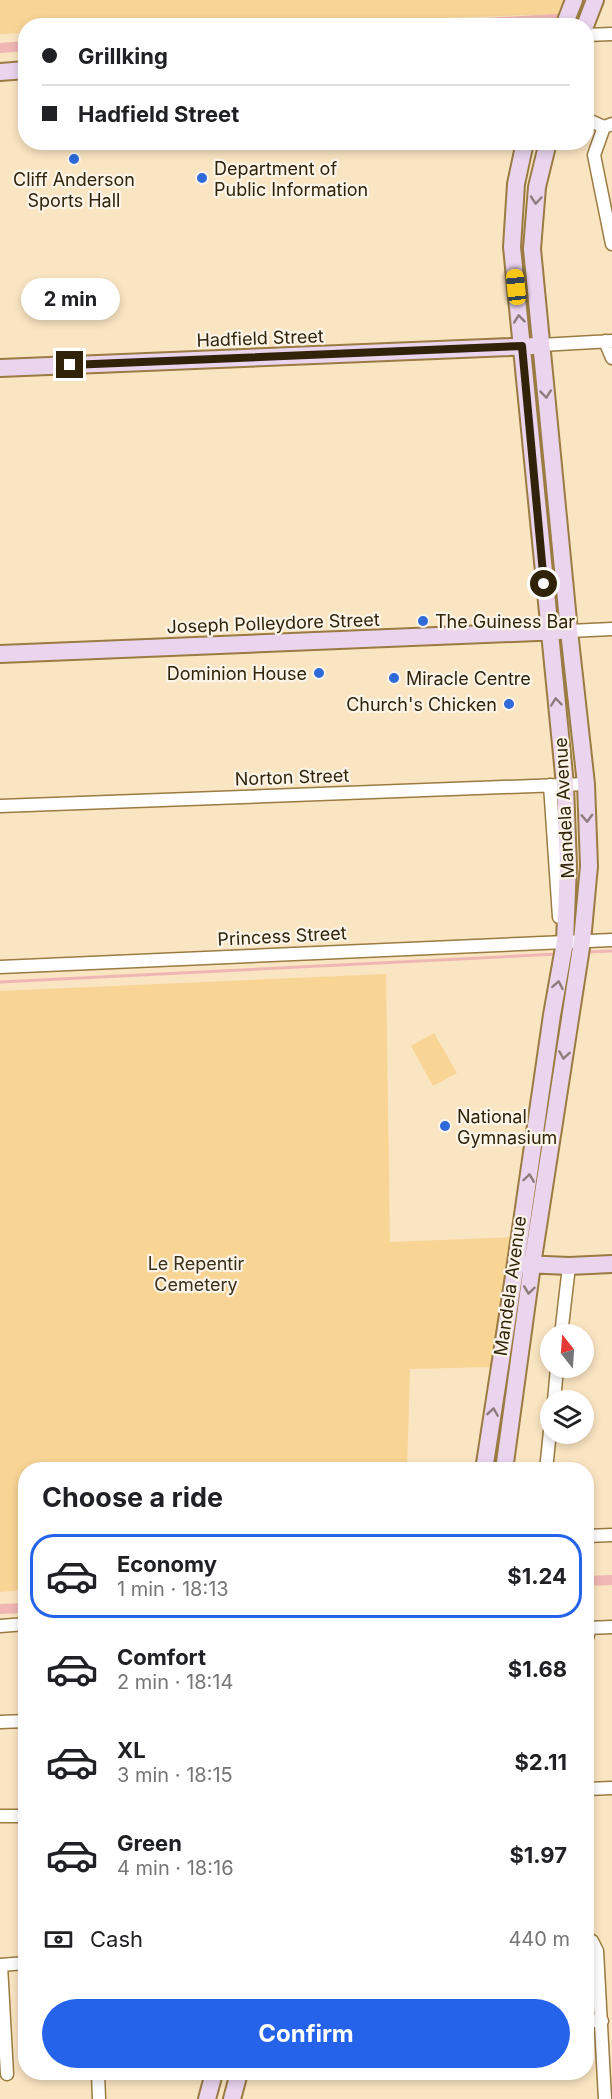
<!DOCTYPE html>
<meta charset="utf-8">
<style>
body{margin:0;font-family:Inter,sans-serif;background:#f6f6f6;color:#202124;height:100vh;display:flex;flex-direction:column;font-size:22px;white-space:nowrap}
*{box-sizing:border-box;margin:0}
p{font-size:20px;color:#757577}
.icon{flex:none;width:33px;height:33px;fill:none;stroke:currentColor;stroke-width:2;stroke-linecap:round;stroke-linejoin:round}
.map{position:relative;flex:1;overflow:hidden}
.drawer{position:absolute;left:18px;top:1462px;width:576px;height:618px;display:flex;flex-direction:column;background:#fff;border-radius:24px;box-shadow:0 3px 9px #0003}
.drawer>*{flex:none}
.hud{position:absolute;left:18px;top:18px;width:576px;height:132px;border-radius:24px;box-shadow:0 3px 9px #0003;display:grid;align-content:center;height:132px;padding:0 24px;background:#fff}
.needle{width:39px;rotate:343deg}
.controls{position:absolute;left:540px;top:1324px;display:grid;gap:12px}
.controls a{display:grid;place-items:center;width:54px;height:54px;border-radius:50%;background:#fff;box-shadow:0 3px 9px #0003;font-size:30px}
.end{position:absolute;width:27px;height:27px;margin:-14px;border:8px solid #30230a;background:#fff;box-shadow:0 0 0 3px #fff}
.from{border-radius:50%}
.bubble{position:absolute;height:42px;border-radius:21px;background:#fff;box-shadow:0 3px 9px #0003;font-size:20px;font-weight:700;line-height:42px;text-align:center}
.car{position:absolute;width:18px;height:36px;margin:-18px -9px;border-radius:8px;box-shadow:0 0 4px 2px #0007;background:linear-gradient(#f5c518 24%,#345 0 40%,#f5c518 0 76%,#345 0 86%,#f5c518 0)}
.hud b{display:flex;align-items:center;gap:21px;height:57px;font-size:22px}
.hud b+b{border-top:2px solid #e0e0e0}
.hud i{width:15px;height:15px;background:#202124}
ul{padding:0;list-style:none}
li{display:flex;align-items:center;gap:18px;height:84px;margin:0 12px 9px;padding:0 12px;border:3px solid transparent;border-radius:24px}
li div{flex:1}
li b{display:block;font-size:22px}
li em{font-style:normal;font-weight:700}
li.on{border-color:#2563eb}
li>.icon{width:54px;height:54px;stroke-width:1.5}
h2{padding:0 24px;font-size:27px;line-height:72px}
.pay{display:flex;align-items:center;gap:15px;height:66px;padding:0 24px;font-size:22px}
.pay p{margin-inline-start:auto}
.cta{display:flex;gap:12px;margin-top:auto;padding:12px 24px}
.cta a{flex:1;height:69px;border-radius:36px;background:#2563eb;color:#fff;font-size:24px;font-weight:700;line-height:69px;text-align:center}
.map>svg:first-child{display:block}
.green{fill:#f8d495}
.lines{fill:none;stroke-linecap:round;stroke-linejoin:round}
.stream{stroke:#efb6b4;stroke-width:3}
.canal{stroke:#efb6b4;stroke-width:10}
.street-casing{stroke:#9a7b41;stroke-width:15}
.secondary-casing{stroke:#9a7b41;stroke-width:20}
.street{stroke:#fff;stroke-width:12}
.secondary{stroke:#ead4ee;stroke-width:16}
.oneway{stroke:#8d7c7c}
.route{stroke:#30230a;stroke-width:8}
.poi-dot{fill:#2e6ad8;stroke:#fbf4e9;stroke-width:2}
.labels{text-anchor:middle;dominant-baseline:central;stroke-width:4.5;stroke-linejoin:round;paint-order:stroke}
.poi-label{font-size:18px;fill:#30230a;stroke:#fbf4e9;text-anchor:start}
.street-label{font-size:18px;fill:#30230a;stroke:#fbf4e9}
.park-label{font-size:18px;fill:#3b2f19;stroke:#fbf4e9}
</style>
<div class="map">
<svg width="612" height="2099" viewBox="0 0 612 2099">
<rect width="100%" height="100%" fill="#fae5c2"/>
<path class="green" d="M0,0H563L558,14L240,25L26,26L25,33L0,34Z
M386,974L390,1242L514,1237L494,1367L410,1369L407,1470H26L25,1590L0,1592V991Z
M434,1033L457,1073L433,1086L411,1046Z"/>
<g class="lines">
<path class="stream" d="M586,952L612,951
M0,982L558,954"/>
<path class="canal" d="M432,26L556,19
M0,48L26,46
M586,1581L612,1580
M0,1609L26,1608"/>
<g class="street-casing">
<path id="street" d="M586,35L612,34
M586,119L604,127
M612,124L604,127L594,155L612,244
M605,341L612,358
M541,345L612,341
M569,631L612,629
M550,785L559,917
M0,806L586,784
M0,967L612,940
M561,1335L569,1266
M554,1401L557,1368
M546,1470L550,1431
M586,1536L612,1535
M0,1626L26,1624
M586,1628L612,1627
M586,1641L590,1628
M0,1722L26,1721
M586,1789L612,1788
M0,1816H26
M586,1938L592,1941L597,1951L605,2099
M0,1965L26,1963
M1,1965L7,2074
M586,2021H602
M98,2073L99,2099"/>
</g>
<g class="secondary-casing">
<path id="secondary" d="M564,26L574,0
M585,26L595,0
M0,72L26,70
M0,368L533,346
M0,654L560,631
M523,1264L569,1266L612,1264
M484,1470L516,1263L552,1015L565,942L568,865L565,785L512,247L516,184L525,142
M504,1470L532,1265L582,941L589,866L586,784L569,631L532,249L537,187L548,142
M207,2099L214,2073
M232,2099L239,2073"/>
</g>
<use href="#street" class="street"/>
<use href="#secondary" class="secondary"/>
</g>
<defs><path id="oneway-chevron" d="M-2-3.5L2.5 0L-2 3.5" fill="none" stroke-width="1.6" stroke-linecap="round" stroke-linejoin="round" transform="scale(1.5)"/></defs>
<g class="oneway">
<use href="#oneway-chevron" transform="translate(536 200) rotate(95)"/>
<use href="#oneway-chevron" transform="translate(519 319) rotate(-96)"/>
<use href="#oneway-chevron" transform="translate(546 394) rotate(84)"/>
<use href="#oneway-chevron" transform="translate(556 702) rotate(-96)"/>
<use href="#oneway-chevron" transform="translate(587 818) rotate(88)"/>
<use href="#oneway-chevron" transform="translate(558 985) rotate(-79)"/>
<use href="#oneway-chevron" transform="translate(564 1055) rotate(99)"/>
<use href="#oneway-chevron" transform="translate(529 1178) rotate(-82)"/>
<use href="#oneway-chevron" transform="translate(529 1290) rotate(98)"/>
<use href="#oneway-chevron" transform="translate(493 1412) rotate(-81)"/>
</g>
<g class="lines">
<path class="route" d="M70,365L522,346L544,584"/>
</g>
<g class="poi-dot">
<circle cx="74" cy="159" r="6"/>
<circle cx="202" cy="178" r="6"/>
<circle cx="423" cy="621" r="6"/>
<circle cx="319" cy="673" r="6"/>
<circle cx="394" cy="678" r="6"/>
<circle cx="509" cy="704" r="6"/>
<circle cx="445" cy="1126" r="6"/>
</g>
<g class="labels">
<g class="poi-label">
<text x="214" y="168">Department of<tspan x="214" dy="21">Public Information</tspan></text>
<text x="74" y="179" text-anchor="middle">Cliff Anderson<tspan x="74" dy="21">Sports Hall</tspan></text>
<text x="435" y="621">The Guiness Bar</text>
<text x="307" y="673" text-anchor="end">Dominion House</text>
<text x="406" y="678">Miracle Centre</text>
<text x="497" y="704" text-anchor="end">Church's Chicken</text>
<text x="457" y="1116">National<tspan x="457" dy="21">Gymnasium</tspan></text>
</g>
<g class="street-label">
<text transform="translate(260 338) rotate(-2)">Hadfield Street</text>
<text transform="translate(273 623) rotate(-2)">Joseph Polleydore Street</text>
<text transform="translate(292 777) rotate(-2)">Norton Street</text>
<text transform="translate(564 808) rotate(-93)">Mandela Avenue</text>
<text transform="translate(282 936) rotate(-3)">Princess Street</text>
<text transform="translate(510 1286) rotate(-82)">Mandela Avenue</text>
</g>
<g class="park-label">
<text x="196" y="1263">Le Repentir<tspan x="196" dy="21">Cemetery</tspan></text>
</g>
</g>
</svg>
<div class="controls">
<a><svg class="needle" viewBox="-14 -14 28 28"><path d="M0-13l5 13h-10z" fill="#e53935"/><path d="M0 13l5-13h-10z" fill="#757577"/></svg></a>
<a><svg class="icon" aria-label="layers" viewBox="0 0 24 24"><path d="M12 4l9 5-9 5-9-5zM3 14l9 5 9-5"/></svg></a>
</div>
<i class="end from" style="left:544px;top:584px"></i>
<i class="end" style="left:70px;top:365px"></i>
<div class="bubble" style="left:21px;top:278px;width:99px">2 min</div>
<i class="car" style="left:516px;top:287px;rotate:354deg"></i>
<div class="hud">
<b><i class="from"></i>Grillking</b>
<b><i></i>Hadfield Street</b>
</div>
<section class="drawer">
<h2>Choose a ride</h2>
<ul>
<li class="on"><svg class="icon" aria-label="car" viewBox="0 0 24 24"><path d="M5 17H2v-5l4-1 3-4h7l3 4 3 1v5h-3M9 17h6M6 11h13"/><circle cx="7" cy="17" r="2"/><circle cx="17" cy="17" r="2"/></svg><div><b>Economy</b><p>1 min · 18:13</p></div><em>$1.24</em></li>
<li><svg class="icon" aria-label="car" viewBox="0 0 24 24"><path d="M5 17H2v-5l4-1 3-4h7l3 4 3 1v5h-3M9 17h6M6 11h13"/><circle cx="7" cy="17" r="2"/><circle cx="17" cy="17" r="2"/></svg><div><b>Comfort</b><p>2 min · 18:14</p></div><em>$1.68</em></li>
<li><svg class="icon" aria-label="car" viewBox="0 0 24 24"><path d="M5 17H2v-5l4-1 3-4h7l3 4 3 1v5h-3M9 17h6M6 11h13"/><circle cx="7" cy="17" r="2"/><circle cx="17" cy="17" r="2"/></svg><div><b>XL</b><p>3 min · 18:15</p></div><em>$2.11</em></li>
<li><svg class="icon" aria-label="car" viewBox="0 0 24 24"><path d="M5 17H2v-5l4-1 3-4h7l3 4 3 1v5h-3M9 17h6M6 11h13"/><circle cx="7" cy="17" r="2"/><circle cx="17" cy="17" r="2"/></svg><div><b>Green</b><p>4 min · 18:16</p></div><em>$1.97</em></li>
</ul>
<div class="pay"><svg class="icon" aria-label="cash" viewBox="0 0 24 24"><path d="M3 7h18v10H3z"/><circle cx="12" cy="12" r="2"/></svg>Cash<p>440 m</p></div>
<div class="cta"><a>Confirm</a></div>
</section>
</div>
